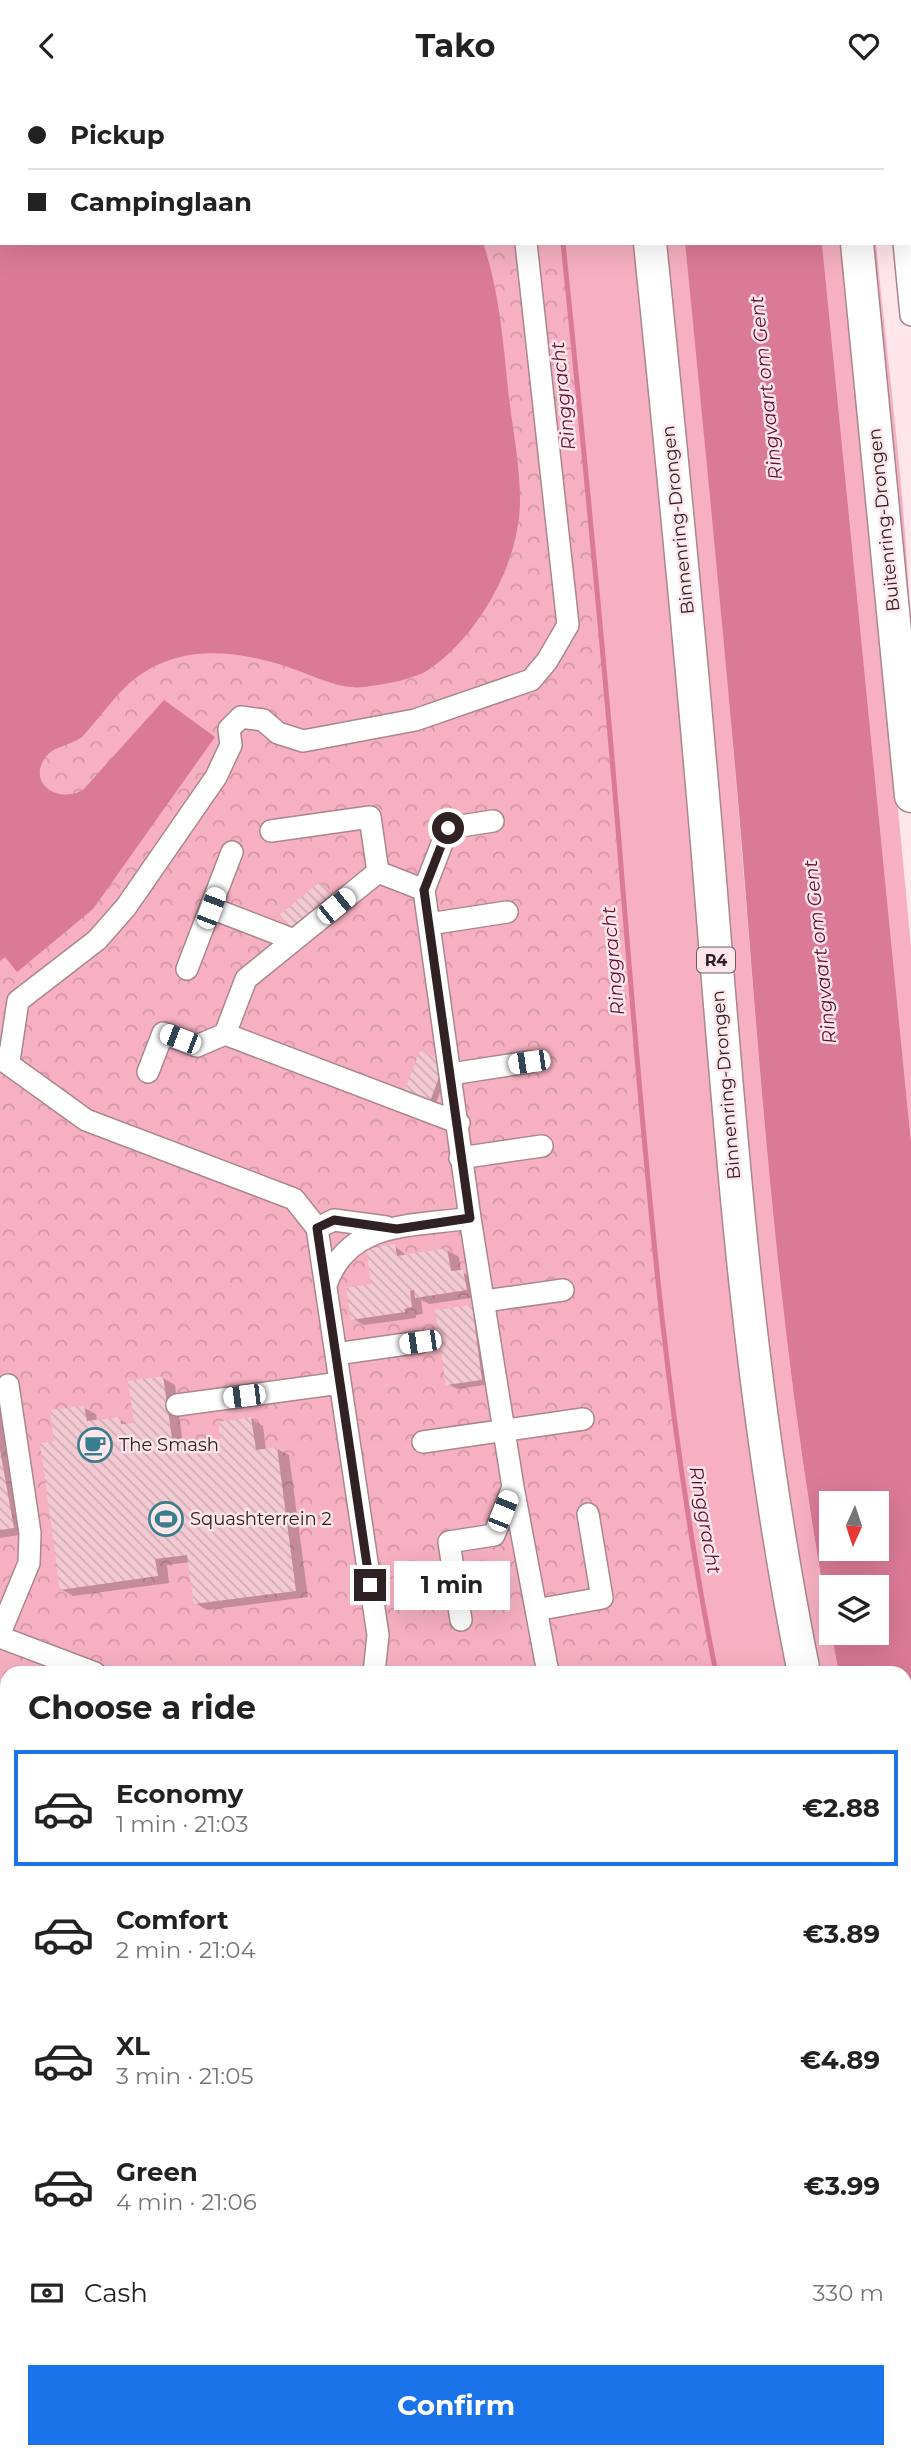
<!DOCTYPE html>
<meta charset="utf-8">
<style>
body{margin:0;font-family:Montserrat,sans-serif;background:#f2f2f2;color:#222;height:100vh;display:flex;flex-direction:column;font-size:26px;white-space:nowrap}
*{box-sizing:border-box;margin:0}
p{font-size:23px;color:#767676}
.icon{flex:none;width:38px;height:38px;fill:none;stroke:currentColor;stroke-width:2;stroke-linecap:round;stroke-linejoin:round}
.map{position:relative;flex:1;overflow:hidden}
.details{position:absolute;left:0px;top:1575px;width:912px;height:793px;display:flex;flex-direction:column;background:#fff;border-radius:21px 21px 0 0;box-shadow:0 7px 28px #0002}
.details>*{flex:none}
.banner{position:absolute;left:0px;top:0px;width:912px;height:154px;box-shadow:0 7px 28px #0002;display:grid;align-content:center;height:154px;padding:0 28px;background:#fff}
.needle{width:46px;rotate:183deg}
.buttons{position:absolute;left:819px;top:1400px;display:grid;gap:14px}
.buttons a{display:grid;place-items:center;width:70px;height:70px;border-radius:0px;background:#fff;box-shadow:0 7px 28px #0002;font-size:35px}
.end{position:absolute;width:32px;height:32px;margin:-16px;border:9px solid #2f2124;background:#fff;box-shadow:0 0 0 4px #fff}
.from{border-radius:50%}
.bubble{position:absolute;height:49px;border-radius:0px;background:#fff;box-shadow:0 7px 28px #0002;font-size:23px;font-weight:700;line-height:49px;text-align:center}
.car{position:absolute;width:21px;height:42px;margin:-21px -10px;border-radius:9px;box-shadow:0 0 5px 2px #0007;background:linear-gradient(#fff 24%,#345 0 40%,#fff 0 76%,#345 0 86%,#fff 0)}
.banner b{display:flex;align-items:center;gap:24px;height:66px;font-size:26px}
.banner b+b{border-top:2px solid #e0e0e0}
.banner i{width:18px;height:18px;background:#222}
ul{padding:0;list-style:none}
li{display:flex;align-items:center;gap:21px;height:116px;margin:0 14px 10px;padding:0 14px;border:4px solid transparent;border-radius:0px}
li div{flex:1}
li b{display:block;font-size:26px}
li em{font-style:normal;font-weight:700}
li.active{border-color:#1a73e8}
li>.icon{width:63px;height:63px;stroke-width:1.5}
h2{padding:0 28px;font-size:32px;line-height:84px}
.pay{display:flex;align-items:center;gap:18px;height:77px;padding:0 28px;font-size:26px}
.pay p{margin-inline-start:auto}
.primary-button{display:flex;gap:14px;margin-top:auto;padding:14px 28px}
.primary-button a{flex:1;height:80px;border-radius:0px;background:#1a73e8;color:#fff;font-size:28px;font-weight:700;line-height:80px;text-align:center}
header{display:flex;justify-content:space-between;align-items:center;height:91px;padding:0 28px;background:#fff;font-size:32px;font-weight:700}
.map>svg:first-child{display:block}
.green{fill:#f6b0c1}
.forest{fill:url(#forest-crowns)}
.water{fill:#db7a96;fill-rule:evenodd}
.shadow{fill:#0003}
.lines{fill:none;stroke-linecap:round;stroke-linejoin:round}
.stream{stroke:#db7a96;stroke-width:5}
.building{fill:url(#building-back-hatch)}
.minor-casing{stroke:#aa868e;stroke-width:24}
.highway-casing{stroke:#aa868e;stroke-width:35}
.minor{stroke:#fff;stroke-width:21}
.highway{stroke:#fff;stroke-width:32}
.route{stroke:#2f2124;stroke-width:9}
.labels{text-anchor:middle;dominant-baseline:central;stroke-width:5;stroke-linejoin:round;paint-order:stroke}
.shield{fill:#fee6eb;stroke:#6d5c60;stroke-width:2}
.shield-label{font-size:16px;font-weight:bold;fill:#2f2124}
.street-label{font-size:18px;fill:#2f2124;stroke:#fee6eb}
.poi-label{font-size:18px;fill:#2f2124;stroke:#fee6eb;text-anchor:start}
.water-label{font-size:19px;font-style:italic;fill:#650d31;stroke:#fee6eb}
</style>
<header><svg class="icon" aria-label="back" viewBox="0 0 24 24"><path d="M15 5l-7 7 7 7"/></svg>Tako<svg class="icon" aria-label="heart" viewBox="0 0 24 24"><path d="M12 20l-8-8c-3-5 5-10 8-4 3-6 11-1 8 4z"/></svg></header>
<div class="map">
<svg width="911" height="2367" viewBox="0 0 911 2367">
<defs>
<pattern id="forest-crowns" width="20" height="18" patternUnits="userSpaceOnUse" patternTransform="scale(1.75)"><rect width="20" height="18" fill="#f6b0c1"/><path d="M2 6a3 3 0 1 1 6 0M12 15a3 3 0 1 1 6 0" fill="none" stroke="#d397a6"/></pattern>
<pattern id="building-back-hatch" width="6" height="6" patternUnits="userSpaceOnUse" patternTransform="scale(1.75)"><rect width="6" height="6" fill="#f3c9d2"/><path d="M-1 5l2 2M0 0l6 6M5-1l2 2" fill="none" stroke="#d1acb4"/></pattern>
</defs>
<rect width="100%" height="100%" fill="#fee6eb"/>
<path class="green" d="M563,152H685C706,356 726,560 742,764C765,1040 784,1310 839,1582H716L709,1550L674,1344L651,1133L602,532Z
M822,152H844L911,855V1051Z
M870,152H876C890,297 911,443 911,588Z
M905,1880L911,1906V2269L905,2254Z"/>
<path class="forest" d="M0,0H547L2,2V152H563C585,368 606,584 624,800C645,1062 664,1324 716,1582H7V2361H905V2254L911,2269V2367H0Z"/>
<path class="water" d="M0,0H390L392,2H2V152H483C499,198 503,250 508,298C512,335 520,373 520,409C520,471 480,542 431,577C415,589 384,593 364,596C338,599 313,584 288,576C235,559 179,552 132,590C114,605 99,628 83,645C71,655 54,654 45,667C27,693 59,713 83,699L164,609L215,646L93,818L17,881L5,866L0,870Z
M685,152H822L911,1051V1906L905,1880V1582H839C784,1308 764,1035 742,757C725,555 705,354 685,152ZM877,1412V1458H831V1412ZM831,1496H877V1542H831Z"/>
<path class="shadow" d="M450,975L434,1017L404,1005Z
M395,1155L407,1165L447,1159L459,1166L461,1181L475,1187L478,1206L429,1213L421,1209L423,1223L416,1224V1227L364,1234L352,1227Z
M471,1216L480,1221L491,1293L457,1298L448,1293Z
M0,1284L25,1443L0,1447Z
M163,1287L175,1294L183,1354L222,1349L251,1328L263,1335L266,1359L277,1358L289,1364L308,1506L207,1519L195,1512L190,1471L167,1474L169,1492L73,1505L61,1498L56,1351L84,1317L96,1323L97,1331L119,1328L130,1334L136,1333Z
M0,1815L6,1819L0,1836Z"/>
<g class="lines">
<path class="stream" d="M547,0V2
M910,10H911
M563,152C585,368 606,584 623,800C645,1062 664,1324 716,1582
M905,2254L911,2269"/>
</g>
<path class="building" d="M320,791L334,808L293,841L279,824Z
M420,960L445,970L428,1016L402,1006Z
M395,1153L397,1165L447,1157L451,1180L463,1179L467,1199L415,1207L414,1199L410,1200L412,1216L404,1218L405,1221L351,1229L346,1197L371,1193L366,1158Z
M472,1214L482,1289L446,1294L435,1219Z
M163,1285L173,1354L220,1348L218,1331L251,1326L256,1359L277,1356L296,1500L194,1513L187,1464L155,1468L158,1485L60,1499L40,1352L54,1350L50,1319L84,1315L87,1330L120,1326L121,1333L134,1332L128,1290Z
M0,1359L14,1437L0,1439Z
M1,1853L7,1855V1904L0,1902Z
M0,1942L7,1945V1973L0,1970Z
M7,2096V2221L0,2218V2113Z"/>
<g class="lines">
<g class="minor-casing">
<path id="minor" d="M468,0L470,2
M877,0L878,2
M904,152L911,224
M271,740L370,726L378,781
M424,799L378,781L246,888L225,943L459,1032
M211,817L294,849
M429,833L507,821
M187,878L232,761
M0,967L86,1029L294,1108L317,1137L378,1544L374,1582
M9,970L18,910L97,849L126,816L216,686L231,654L229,638L241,626L263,629L278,642L303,650L415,629L531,589L547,570L568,534L526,152
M148,981L163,942L197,955L225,943
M451,983L529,971
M460,1067L542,1055
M470,1127L513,1396L548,1582
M317,1137L334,1129L386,1136
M326,1194C348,1129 412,1136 470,1127L424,799L448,737L493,730
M485,1210L563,1199
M336,1263L420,1251
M177,1314L340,1292
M423,1351L583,1328
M536,1519L602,1507L588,1423
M461,1529L449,1451L494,1444L513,1396
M0,1542L29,1472L30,1442L8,1294
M0,1546L95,1582
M66,2367L68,2361"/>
</g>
<g class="highway-casing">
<path id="highway" d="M634,0V2
M843,0V2
M650,152C671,356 691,560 708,764C730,1040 749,1310 804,1582
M857,152L911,705
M905,1999L911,2015"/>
</g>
<use href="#minor" class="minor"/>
<use href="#highway" class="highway"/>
</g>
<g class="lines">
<path class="route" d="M370,1494L317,1137L334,1129L397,1138L470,1127L424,799L448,737"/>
</g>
<defs>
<g id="cafe-ring" transform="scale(1.75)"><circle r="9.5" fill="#fee6eb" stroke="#397e8c" stroke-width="1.5"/><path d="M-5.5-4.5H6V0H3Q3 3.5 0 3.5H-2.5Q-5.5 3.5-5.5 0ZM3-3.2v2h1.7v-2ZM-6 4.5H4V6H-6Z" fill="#397e8c"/></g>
<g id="stadium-ring" transform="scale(1.75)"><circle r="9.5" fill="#fee6eb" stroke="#397e8c" stroke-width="1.5"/><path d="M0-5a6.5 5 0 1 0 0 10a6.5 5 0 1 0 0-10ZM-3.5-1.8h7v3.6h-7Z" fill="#397e8c"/></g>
</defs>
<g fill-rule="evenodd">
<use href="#cafe-ring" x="95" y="1354"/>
<use href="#stadium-ring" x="166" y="1428"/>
</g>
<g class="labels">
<rect class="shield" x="697" y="856.5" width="38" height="25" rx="5"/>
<g class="shield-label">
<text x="716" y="869">R4</text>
</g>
<g class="street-label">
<text transform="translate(678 429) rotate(-96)">Binnenring-Drongen</text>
<text transform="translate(884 429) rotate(-96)">Buitenring-Drongen</text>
<text transform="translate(726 994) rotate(-95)">Binnenring-Drongen</text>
</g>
<g class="poi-label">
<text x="119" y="1354">The Smash</text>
<text x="190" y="1428">Squashterrein 2</text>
</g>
<g class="water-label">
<text transform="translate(766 297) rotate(-96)">Ringvaart om Gent</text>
<text transform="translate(563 305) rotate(-96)">Ringgracht</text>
<text transform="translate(820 861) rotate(-96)">Ringvaart om Gent</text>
<text transform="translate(613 870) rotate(-95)">Ringgracht</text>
<text transform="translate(705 1429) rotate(80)">Ringgracht</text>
</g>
</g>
</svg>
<div class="buttons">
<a><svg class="needle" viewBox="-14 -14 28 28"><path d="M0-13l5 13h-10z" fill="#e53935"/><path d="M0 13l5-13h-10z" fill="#767676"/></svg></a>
<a><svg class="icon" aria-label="layers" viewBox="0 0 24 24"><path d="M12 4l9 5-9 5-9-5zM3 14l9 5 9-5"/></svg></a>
</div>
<i class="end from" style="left:448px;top:737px"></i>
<i class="end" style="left:370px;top:1494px"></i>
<div class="bubble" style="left:394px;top:1470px;width:116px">1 min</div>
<i class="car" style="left:336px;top:815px;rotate:51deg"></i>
<i class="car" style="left:211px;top:817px;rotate:21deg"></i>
<i class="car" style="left:180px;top:948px;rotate:291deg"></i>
<i class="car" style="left:529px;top:971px;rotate:262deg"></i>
<i class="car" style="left:420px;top:1251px;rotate:262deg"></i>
<i class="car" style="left:244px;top:1305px;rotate:263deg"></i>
<i class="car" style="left:503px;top:1420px;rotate:22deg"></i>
<div class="banner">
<b><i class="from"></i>Pickup</b>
<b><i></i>Campinglaan</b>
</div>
<section class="details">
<h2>Choose a ride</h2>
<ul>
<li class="active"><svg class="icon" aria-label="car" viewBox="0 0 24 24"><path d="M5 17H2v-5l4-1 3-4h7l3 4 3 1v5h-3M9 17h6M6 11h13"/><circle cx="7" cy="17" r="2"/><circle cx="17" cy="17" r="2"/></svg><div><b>Economy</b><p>1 min · 21:03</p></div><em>€2.88</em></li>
<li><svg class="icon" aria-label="car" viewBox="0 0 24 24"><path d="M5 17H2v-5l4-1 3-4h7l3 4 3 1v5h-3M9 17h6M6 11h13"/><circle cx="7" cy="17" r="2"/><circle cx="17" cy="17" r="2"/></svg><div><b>Comfort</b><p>2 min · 21:04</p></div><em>€3.89</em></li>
<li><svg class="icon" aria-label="car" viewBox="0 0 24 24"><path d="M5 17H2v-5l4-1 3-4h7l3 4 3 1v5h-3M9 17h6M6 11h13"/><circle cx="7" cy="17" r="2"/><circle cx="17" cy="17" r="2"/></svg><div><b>XL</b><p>3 min · 21:05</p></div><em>€4.89</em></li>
<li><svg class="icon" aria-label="car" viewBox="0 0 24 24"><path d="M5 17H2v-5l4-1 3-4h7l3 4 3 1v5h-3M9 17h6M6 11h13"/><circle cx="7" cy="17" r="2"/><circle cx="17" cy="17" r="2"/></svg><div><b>Green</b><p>4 min · 21:06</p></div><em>€3.99</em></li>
</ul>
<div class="pay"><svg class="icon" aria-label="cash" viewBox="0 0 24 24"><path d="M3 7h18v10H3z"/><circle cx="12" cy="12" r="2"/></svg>Cash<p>330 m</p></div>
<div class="primary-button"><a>Confirm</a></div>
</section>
</div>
